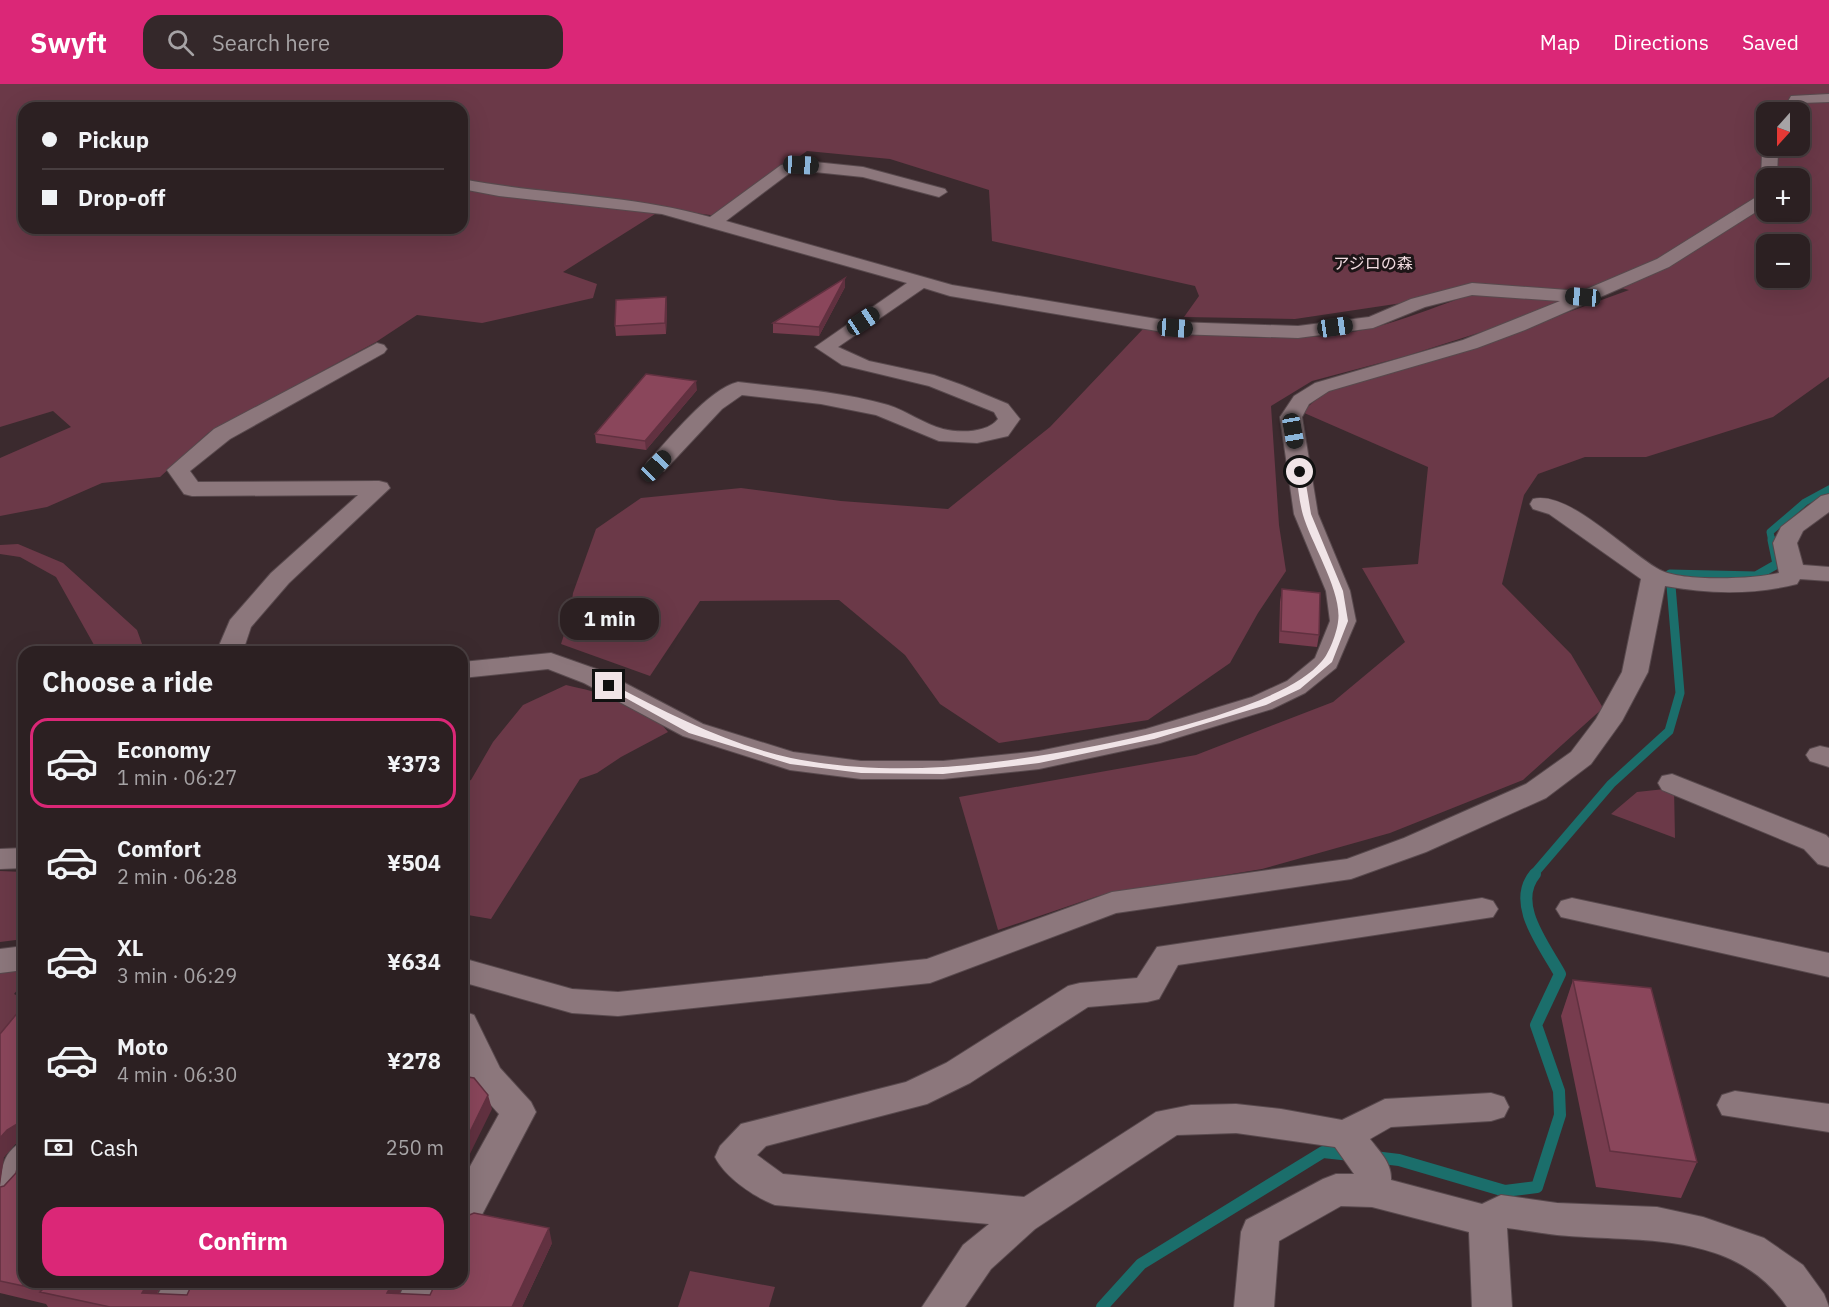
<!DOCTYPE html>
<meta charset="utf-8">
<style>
body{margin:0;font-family:"IBM Plex Sans","Noto Sans JP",sans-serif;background:#34282a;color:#f1f3f6;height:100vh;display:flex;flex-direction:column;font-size:22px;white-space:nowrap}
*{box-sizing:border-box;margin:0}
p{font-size:20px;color:#a6a3a5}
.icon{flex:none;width:33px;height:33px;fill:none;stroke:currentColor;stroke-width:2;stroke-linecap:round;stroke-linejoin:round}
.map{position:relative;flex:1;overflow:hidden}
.drawer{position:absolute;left:18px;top:562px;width:450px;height:642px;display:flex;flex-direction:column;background:#2c2022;border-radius:18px;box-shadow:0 6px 24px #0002,0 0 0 2px #483e40}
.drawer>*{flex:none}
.banner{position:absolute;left:18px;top:18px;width:450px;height:132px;border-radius:18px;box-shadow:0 6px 24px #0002,0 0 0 2px #483e40;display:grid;align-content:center;height:132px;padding:0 24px;background:#2c2022}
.needle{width:39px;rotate:201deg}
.buttons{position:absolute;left:1756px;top:18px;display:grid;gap:12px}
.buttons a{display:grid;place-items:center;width:54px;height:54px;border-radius:12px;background:#2c2022;box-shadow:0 6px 24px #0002,0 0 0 2px #483e40;font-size:30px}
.end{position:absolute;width:27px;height:27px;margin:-14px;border:8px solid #f0e4e7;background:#111;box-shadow:0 0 0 3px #111}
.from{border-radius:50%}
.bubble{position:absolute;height:42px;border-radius:18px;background:#2c2022;box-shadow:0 6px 24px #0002,0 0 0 2px #483e40;font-size:20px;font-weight:800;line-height:42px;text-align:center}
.car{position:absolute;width:18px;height:36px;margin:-18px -9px;border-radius:8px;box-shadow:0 0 4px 2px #0007;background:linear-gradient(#222 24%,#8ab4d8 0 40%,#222 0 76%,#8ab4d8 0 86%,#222 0)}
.banner b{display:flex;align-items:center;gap:21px;height:57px;font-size:22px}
.banner b+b{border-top:2px solid #483e40}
.banner i{width:15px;height:15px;background:#f1f3f6}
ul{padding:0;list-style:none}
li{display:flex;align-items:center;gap:18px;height:90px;margin:0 12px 9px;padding:0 12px;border:3px solid transparent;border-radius:18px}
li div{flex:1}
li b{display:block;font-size:22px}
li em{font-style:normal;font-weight:800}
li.on{border-color:#db2777}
li>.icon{width:54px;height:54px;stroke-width:1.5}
h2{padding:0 24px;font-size:27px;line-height:72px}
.pay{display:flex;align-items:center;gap:15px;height:66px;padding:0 24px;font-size:22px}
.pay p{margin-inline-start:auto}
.cta{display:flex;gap:12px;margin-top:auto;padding:12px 24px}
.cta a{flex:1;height:69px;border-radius:18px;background:#db2777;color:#fff;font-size:24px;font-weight:800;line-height:69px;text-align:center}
header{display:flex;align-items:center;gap:36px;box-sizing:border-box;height:84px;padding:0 30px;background:#db2777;color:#fff}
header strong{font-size:28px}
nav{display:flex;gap:33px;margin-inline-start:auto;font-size:21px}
.search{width:420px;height:54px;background:#34282a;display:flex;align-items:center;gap:15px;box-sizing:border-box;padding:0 21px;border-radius:18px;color:#a6a3a5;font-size:22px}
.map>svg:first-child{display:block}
.green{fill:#6b3948;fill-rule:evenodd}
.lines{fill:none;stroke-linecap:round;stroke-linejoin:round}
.stream-far2{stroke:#1b6e6b;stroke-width:7}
.stream-far1{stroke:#1b6e6b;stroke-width:9}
.stream{stroke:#1b6e6b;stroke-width:12}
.minor-casing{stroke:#58494d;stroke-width:2}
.minor{fill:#8c777c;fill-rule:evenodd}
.wall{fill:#773c4e}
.shaded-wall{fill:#613140}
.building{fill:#8a465b;stroke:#613140;stroke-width:1.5}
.route{fill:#f0e4e7}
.labels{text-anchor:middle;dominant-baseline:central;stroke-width:6;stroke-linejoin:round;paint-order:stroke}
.far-park-label{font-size:16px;fill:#f1dbe0;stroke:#1d1517}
</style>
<header>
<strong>Swyft</strong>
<div class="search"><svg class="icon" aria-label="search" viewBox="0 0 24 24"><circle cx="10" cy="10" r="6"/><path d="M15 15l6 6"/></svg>Search here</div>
<nav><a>Map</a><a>Directions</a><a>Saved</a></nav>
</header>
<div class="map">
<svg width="1829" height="1223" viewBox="0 0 1829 1223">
<rect width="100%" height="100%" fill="#3b2a2e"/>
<path class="green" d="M0,0H1829V293L1773,333L1646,373H1585L1538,390L1524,411L1502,500L1571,570L1603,624L1523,696L1390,749L1262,785L1098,812L998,846L959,713L1196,671L1333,618L1405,558L1362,484L1418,480L1428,383L1302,328L1327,306L1467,265L1629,206L1602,199L1580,209L1456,203L1402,219L1295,235L1184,233L1199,212L1195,202L992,157L989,106L890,75L807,67L718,132L663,125L563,188L597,200L593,214L482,239L417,231L376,258L208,349L160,393L102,399L47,423L0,432V374L71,343L53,327L0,343ZM24,24H462V144H24ZM1767,28H1800V62H1767ZM1767,94H1800V128H1767ZM1767,160H1800V194H1767Z
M1474,209L1569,216L1500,242L1406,272L1312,297L1271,322L1279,441L1286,487L1258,529L1230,579L1148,636L999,659L940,620L905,571L839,516L700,517L650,592L561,560L570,532L573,509L596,445L641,414L741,404L841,417L948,425L1050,343L1143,245C1223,252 1304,263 1383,241C1414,232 1444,220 1474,209Z
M18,460L63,479L137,546L145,568H98L56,493L20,473L0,470V461Z
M566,601C598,608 648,621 668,648L621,673L597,689L580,695L491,835L462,830V699L471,696L493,658L523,621Z
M1674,704L1675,754L1611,730L1637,708Z
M0,787L24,788V855L0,858Z
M24,880V898L14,910L24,915V932L0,961V883Z
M690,1187L775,1203L769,1223H678Z"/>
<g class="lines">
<path class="stream-far2" d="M1772,458L1770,448L1805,418L1829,405"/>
<path class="stream-far1" d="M1533,791L1611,700L1669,647L1680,609L1670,490L1756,492L1777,480L1772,456"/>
<path class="stream" d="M1374,1073L1399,1076L1505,1107L1537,1103L1560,1031L1559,1007L1536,941L1560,890C1545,862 1510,820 1535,790
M1102,1223L1141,1180L1323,1068L1351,1071"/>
<g class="minor-casing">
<path id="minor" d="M1829,10V18L1801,19L1796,28H1782L1791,12Z
M1767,59L1781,62L1778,68L1777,94H1767V98L1761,94L1762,68Z
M805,77L863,83L945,105L947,108L939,113L863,93L805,87L791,88L726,137L952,201L1175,238L1298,242L1369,233L1411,215L1472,199L1582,207L1657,175L1761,110L1767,109V121L1669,183L1525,246L1477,264L1329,307L1309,320L1302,333L1318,430L1350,507L1356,537L1336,584L1305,609L1272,625L1160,659L1039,685L943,695H861L790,686L683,652L584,599L548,585L462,594V578L551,569L602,587L703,640L793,668L861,677H943L1039,667L1146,645L1252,613L1287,597L1315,574L1330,537L1326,507L1294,430L1280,333L1294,312L1315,299L1463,256L1560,217L1472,211L1425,223L1373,244L1298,254L1175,250L950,212L924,204L838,263L869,277L934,291L962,301L1008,320L1020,335L1008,352L977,359L939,357L876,331L821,320L742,311L722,325L664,387H648L645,382L648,377C670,355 708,305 738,298C787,304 840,307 888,321C907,327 924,340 943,345C960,349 987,349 998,335L994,328L929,302L842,281L815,263L907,199L662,130L499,112L462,105V95C545,111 629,110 710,133L781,81Z
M377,259L384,261L387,265L384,269L230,355L190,387L198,398L379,397L387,399L390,404L289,499L251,543L245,561L252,568H221L218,564L230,536L271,489L358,411L192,412L184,410L167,386L214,345Z
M1829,410V428L1803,447L1797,459L1803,481L1829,483V497L1800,495L1797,500C1753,511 1709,510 1665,502L1648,588L1622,637L1591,680L1546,714L1426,768L1351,795L1116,829L930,899L618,932L572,929L462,898V874L572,905L618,908L927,875L1112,808L1347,775L1404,754L1526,700L1571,668L1596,635L1622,588L1641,495L1549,430L1533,425L1530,420L1533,415C1569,406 1628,469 1660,486C1682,498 1754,495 1779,489L1773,459L1781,443L1821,412Z
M1820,662L1829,664V683L1810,677L1806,671L1810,665Z
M1672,690L1826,751L1829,754V783L1818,780L1804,765L1662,706L1658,699L1662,692Z
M24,764V784L0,785V765Z
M1482,814L1493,817L1498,825L1493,833L1178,881L1159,915L1147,918L1088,923L970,999L927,1020L766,1062L757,1071L783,1090L1024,1113L1156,1028L1191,1021L1236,1020L1281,1025L1342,1036L1385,1015L1491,1009L1504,1013L1509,1023L1504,1033L1491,1037L1391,1043L1370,1055C1380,1068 1392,1079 1391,1096L1482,1120L1501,1111L1557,1119L1657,1123L1703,1133L1764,1154L1803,1181L1824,1210L1829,1223H1787C1734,1145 1638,1159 1557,1151C1540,1149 1523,1146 1507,1144L1512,1223H1472L1469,1148L1372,1123L1341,1122L1279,1157L1274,1223H1234L1241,1148L1246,1136L1323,1095L1336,1090H1354L1335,1063L1236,1049L1177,1051L1035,1145L991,1185L965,1223H922L963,1161L989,1140L775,1121C754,1113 725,1093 715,1073L720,1062L741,1040L906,998L946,979L1068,902L1080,899L1137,894L1157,863Z
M1572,814L1829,869V893L1561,833L1556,825L1561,817Z
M24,862V886L0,889V865Z
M462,927L474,931L500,984L531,1018L536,1028L475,1144L462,1149V1097L499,1030C461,987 462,983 462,927Z
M1735,1007L1829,1020V1048L1722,1031L1717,1021L1722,1011Z
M24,1057C24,1085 31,1108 0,1119C0,1091 0,1068 24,1057Z
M165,1198H206L193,1223H151Z
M406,1198H446L434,1223H394Z"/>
</g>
<use href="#minor" class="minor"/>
</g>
<path class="wall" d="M845,194V203L819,252L773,249V239Z
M666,213L667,224L666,250L616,252L615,242Z
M697,306L646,366L596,359L595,350Z
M1282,505L1319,551L1317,563L1279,559L1280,518Z
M1573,896L1697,1078L1681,1114L1596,1103L1561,932Z
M24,921V1198H163L157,1210L187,1211L405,1198L399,1210L430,1211L552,1159L522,1223H48L46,1220L0,1209V1103L4,1102L16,1089L20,1072L19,1058L15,1060L4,1073L0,950Z"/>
<path class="shaded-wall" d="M845,194V203L819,252V243Z
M666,213L667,224L666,250L665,239Z
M696,297L697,306L646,366L645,357Z
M488,1011L492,1025L462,1086V1064Z
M17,1040L24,1055L15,1060L4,1073L0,1102V1054L7,1046Z
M549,1144L552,1159L522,1223H512Z
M148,1198H163L149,1223L142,1209Z
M393,1198H405L392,1223L387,1209Z"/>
<path class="building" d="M845,194L819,243L773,239Z
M666,213L665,239L615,242L616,216Z
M646,290L696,297L645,357L595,350Z
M1282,505L1320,509L1319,551L1281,547Z
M1573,896L1651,904L1697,1078L1610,1067Z
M24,921V1198H148L142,1209L187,1211L193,1198H393L387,1209L430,1211L436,1198H462V1134L474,1129L549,1144L512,1223H110L40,1208L42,1206L0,1197V1103L4,1102L16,1089L20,1072L17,1040L7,1046L0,1054V950Z
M462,992L474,994L488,1011L462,1064Z"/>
<path class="route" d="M1300,386L1304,388L1311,430L1343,507L1348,537L1332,578L1300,605L1266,621L1154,655L1039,679L943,690L861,689L790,680L689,649L604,602L612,600C669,630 727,660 791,674C840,684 893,686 943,683C1023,679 1272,638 1322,577C1329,570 1337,548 1338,538C1343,509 1311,459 1303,431C1299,417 1298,402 1296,388Z"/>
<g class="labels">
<g class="far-park-label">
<text x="1373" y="179">アジロの森</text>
</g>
</g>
</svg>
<div class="buttons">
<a><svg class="needle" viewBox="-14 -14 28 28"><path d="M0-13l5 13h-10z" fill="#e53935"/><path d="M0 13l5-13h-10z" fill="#a6a3a5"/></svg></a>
<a>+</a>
<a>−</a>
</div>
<i class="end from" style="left:1300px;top:388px"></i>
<i class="end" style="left:609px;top:602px"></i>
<div class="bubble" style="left:560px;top:514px;width:99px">1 min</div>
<i class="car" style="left:801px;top:81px;rotate:93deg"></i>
<i class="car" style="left:1583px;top:213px;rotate:275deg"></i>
<i class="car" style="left:863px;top:237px;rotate:56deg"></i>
<i class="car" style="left:1335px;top:243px;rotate:82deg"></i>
<i class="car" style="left:1175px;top:244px;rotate:94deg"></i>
<i class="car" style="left:1293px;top:347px;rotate:170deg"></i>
<i class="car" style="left:656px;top:382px;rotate:44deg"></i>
<div class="banner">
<b><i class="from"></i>Pickup</b>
<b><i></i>Drop-off</b>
</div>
<section class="drawer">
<h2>Choose a ride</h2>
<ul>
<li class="on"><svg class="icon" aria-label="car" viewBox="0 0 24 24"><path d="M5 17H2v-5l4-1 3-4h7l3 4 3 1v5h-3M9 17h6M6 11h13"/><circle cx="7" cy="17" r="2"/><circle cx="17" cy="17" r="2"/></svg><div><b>Economy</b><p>1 min · 06:27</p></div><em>¥373</em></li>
<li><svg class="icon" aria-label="car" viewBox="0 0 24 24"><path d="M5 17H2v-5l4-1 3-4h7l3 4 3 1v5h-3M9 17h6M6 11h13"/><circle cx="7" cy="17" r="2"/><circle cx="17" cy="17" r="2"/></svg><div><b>Comfort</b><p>2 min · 06:28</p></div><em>¥504</em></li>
<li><svg class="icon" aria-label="car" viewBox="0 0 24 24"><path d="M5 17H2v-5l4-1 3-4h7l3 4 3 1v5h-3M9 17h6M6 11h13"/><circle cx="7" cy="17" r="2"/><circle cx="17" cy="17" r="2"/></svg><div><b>XL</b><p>3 min · 06:29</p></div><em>¥634</em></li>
<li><svg class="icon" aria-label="car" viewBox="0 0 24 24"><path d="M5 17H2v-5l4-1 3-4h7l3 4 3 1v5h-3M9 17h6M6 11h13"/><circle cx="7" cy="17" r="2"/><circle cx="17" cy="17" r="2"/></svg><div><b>Moto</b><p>4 min · 06:30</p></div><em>¥278</em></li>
</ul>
<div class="pay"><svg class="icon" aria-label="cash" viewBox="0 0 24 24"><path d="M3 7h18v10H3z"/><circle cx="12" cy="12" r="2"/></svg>Cash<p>250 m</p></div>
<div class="cta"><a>Confirm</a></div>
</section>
</div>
